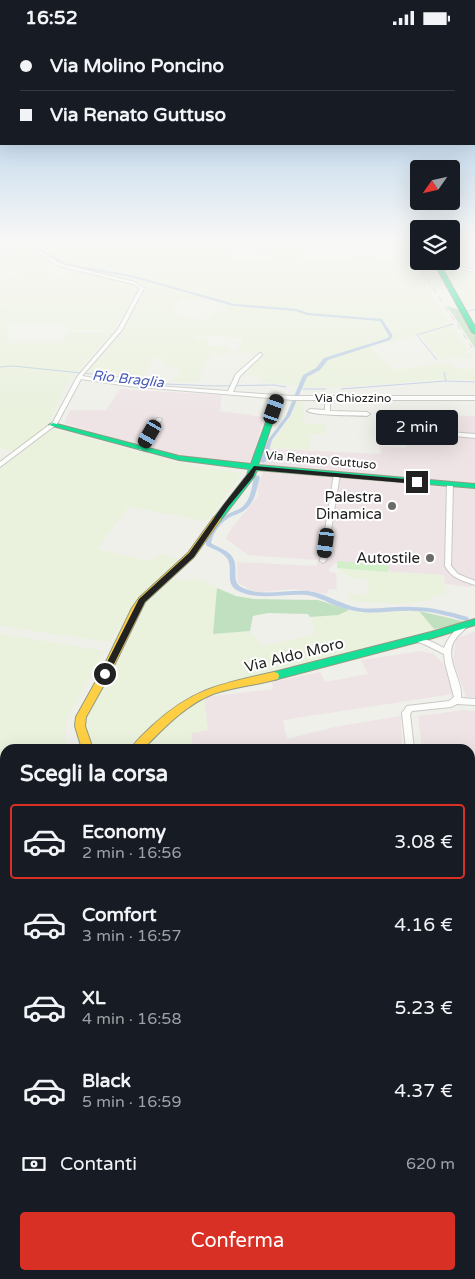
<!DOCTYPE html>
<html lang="it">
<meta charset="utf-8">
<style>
body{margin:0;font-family:"Varela Round",sans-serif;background:#20242c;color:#f1f3f6;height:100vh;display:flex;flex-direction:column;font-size:19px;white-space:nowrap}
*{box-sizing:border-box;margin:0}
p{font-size:16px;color:#9ea1a6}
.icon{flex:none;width:28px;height:28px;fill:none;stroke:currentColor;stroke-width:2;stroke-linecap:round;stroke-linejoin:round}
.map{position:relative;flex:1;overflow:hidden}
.sheet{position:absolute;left:0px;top:709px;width:475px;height:536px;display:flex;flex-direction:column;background:#171b24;border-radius:15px 15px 0 0;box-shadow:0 5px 20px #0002}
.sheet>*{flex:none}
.hud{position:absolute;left:0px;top:0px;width:475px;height:110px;box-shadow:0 5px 20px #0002;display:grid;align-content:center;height:110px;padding:0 20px;background:#171b24}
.needle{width:32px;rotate:236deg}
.buttons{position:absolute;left:410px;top:125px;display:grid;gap:10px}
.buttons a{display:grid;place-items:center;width:50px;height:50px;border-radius:5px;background:#171b24;box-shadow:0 5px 20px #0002;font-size:25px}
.end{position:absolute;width:22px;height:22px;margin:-11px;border:6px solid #222;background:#fff;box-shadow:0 0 0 2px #fff}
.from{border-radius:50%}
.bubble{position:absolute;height:35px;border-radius:5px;background:#171b24;box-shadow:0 5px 20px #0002;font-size:16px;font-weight:600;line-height:35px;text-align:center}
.car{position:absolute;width:15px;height:30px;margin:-15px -8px;border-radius:6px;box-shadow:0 0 4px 1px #0007;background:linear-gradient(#222 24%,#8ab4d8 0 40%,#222 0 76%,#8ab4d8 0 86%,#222 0)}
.hud b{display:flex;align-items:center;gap:18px;height:48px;font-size:19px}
.hud b+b{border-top:1px solid #363941}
.hud i{width:12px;height:12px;background:#f1f3f6}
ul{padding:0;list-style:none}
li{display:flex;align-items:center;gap:15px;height:75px;margin:0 10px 8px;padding:0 10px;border:2px solid transparent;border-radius:5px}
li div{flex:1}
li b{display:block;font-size:19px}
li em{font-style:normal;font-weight:600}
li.on{border-color:#d93025}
li>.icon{width:45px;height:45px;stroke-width:1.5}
h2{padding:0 20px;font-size:22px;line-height:60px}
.pay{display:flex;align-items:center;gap:12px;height:55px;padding:0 20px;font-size:19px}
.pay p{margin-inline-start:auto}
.button{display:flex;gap:10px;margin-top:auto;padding:10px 20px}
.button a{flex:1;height:58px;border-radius:5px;background:#d93025;color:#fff;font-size:20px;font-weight:600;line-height:58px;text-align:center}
.status{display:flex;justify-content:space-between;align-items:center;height:35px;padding:0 25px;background:#171b24;direction:ltr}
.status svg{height:14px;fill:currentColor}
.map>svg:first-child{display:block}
.industrial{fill:#eee4e6}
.farmland{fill:#eaf1dd;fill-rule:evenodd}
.grass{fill:#d1efc8}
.forest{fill:#c1e0c0}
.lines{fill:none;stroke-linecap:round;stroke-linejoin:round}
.stream{stroke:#bdcfe4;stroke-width:1}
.canal{fill:#bdcfe4;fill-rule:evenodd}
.street-casing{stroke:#c9c9c6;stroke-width:2}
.fast-casing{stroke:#919c80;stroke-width:2}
.slow-casing{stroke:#919c80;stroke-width:2}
.street{fill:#fdfdfc;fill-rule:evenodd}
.fast{fill:#16e098;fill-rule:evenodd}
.slow{fill:#ffcf43;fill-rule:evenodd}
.rail{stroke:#cccccb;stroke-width:1;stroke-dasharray:5.5 5.5;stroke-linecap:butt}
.wall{fill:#b5b5b0}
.building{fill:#d2d2cd;stroke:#939390}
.route{fill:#222}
.poi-dot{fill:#6a6a68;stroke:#fff;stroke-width:2}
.labels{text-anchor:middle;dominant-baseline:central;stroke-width:4;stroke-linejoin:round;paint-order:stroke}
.far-street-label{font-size:12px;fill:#222;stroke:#fff}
.far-water-label{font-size:14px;font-style:italic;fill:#485bb7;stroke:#fff}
.poi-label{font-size:15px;fill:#222;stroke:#fff;text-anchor:end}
.street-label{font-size:15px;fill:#222;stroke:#fff}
</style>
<div class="status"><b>16:52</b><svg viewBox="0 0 49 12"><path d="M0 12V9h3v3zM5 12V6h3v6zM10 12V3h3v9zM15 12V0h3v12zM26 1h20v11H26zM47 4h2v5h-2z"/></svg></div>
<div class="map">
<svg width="475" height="1244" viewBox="0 0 475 1244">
<rect width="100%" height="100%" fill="#f0f0ea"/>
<path class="industrial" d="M120,354L222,360L220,376L264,382L256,411L277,414L381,419L380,411L406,413L402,379L475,381V550L469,552L445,549L444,540L337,533V527L329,534L330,537L336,538L337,555L328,554L327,559L294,554L260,557L248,554L238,548L237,527L317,531V525L248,520L226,504L228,498L258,461V450L266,430L179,421L132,409L64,388L70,375H106Z
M475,596V662H466L453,625L456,604Z
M421,616L434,619L445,631L453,659L283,685L287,704L334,692L401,681L402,714H193L191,698L208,695L204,662L273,654L272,647L320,637L325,647L368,639L361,625Z
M463,675L475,676V730L470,729V714H422L418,681Z
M470,743H475V828L470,827Z
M470,849L475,851V1198L470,1195Z
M470,1219L475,1221V1244H400V1240H470Z"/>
<path class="farmland" d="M77,207H397L401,213L296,210L301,226H352L353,221L394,223L392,214L402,216L473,323L450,322L441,325L420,300L370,312L393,335L451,328L453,333L475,334V345L451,344L342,352H306L262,347L263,340H241L263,320L237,317L243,303L199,300L196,304H207V311L231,313L229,320L212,318L201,336L199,347L171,346L180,341L182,335L163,330L164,324L153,322L143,345L120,340L84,338L122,294L145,255L144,251L65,229L45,214L79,209ZM247,210L275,221V224L235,226L221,214ZM184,264H205L229,271L222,277L216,276L206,285L178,281L174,274L169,272Z
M35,216L52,229L0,239V221Z
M440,230L462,237L475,238V270H464Z
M43,235L58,242L78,236L127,248L136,255L114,295H68L70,290H8L7,308H61L68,297H113L67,348L47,392L180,428L241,438L208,486L128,472L97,514L149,526L161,518L180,525L138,563L109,607L0,591V432L20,419L0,413V274L4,273L0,265V242Z
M297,366H303L305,389L327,390L324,399L310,400V415L269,413L290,382Z
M337,533L444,540L445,558L423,566L400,569L348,566L350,559L368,560L369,545L350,543Z
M171,545H201L217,553L213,599L250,596L263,611L315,599L310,582L338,580L349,575L381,577L419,576L434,594L200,655L176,671L127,714H94L83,691L99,654L112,641L145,569Z
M0,599L104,616L67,685L65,704L70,714H5V788L0,787Z
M204,662L208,695L191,698L193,714H142L157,698Z
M0,814L5,815V868L0,876Z
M5,903V1150L0,1148V909Z"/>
<path class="grass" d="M337,526L389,530L388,537L337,533Z"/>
<path class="forest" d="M447,271L460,275L475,302V313Z
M217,553L236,561L254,564L318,565L349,575L338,580L310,582L308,579L268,578L253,581L250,596L213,599Z
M419,576L462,586L466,588L434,594Z"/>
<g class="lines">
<path class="stream" d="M466,276L475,275
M459,287L457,277L460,276
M437,325L417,300L453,289
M0,332L13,331L121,342L143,348L213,351L274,350L286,352
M444,337L446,346
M303,354H326
M341,354L446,346L475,347"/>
<path class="canal" d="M24,207H28L67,229L131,240L234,269L297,274L308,278L382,284L393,301L390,305L328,325L320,335L307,342L290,381L272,405L266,426L263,428L261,427L260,426L268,405L286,381L303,340L316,333L324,323L388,303L389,301L380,286L307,280L296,276L234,271L131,242L65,231Z
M257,440L260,442C257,452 256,463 249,471C244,477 238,479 232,481C222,486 213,497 211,508C218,513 229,515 233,523C239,533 230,548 243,553C262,562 288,554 308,556C326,558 341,570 359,573C376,575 394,571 412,572C432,572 450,577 468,582L469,584L468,586H466C449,581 432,576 414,576C395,575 375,580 356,576C349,575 342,573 334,570C325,566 316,561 306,560C284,558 258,566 238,556C223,548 235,531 226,522C221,516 212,514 206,510C205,500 216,487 225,481C231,476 240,476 245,469C251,462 252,451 254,442Z"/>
<g class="street-casing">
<path id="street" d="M21,207H25L61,229L135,247L144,253L122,295L82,341L128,349L228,356L236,339L260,318L262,319V320L240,341L233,357L293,361H475V365H330V376L367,377L370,379L367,381C354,380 317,381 307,376L310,374L325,375V365H293L128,351L81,344L57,389L0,432V427L53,387L77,342L118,294L140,253L133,249L59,231Z
M447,229L475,235V237L446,231Z
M157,383L162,384L144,415H140L139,414Z
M437,396L475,399V403L435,399V397Z
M337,437L340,439L326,526L323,528L320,526L334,439Z
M450,447L453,449L451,531L458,539L475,546V550C463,546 451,543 445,531L447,449Z
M461,589H464L468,591C463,596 458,600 454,606C444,625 463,644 461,663L475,664V670L457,669L451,672L412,676L410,679L414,714H406L402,678L407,671L449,666L454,662L445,628L444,619L424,609L414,606L413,604L417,602C427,604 435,608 444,613C448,603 454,596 461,589Z
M470,736L475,737V743L470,742Z
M470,829H475V837H470Z
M379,1240H393L391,1244H377Z"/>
</g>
<g class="fast-casing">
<path id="fast" d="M433,226H438L475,292V299L472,297Z
M278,360L281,362L258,430L475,449V453L257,435L254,442L220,486H217L213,484L247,440L249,434L179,425L49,390L53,388L179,421L251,429L275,362Z
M475,584V590L433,603L274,645L269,641L274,637L431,597Z
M0,1151L5,1153V1169L0,1167Z
M165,1240H190L192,1244H167Z"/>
</g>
<g class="slow-casing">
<path id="slow" d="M214,482H220L221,484L194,522L145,567L142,573L110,639L86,682L85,691L93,714H82L75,691L76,682L100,639L132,573L139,563L188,518Z
M274,637L278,638L279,641L278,644C256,650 234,652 213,659C185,670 164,693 143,714H131C136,705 145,698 152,691C193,653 221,649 274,637Z
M5,888V904L0,906V890Z"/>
</g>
<use href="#street" class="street"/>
<use href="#fast" class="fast"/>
<use href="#slow" class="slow"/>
<path class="rail" d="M403,207L475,317"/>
</g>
<path class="wall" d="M475,954V1113L470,1111V980Z"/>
<path class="building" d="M475,961V1108L470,1106V987Z"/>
<linearGradient id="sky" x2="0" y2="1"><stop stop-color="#97bfe6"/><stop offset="0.54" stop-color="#f8f8f6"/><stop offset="1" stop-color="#f8f8f6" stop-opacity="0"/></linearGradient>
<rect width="475" height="381" fill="url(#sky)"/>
<path class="route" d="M254,431L417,445L420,447L417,449L256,435L253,442L228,472L194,522L145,567L108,641H102L101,639L139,564L189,518L224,469Z"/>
<g class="poi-dot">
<circle cx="392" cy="471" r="5"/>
<circle cx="430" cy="523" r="5"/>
</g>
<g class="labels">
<g class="far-street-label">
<text x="353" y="363">Via Chiozzino</text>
<text transform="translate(321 425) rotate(5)">Via Renato Guttuso</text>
</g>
<g class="far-water-label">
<text transform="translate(128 344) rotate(6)">Rio Braglia</text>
</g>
<g class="poi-label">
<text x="382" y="462">Palestra<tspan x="382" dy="17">Dinamica</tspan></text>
<text x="420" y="523">Autostile</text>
</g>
<g class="street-label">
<text transform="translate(294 620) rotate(-14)">Via Aldo Moro</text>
</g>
</g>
</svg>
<div class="buttons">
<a><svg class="needle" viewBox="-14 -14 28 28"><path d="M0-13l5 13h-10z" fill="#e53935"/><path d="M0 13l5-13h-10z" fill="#9ea1a6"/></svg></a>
<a><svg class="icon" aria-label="layers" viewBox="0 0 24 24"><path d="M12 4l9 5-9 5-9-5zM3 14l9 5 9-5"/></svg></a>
</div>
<i class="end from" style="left:105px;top:639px"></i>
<i class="end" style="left:417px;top:447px"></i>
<div class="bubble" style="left:376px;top:375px;width:82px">2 min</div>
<i class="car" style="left:274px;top:374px;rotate:19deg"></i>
<i class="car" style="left:150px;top:399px;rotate:210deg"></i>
<i class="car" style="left:326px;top:508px;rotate:187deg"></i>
<div class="hud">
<b><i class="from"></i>Via Molino Poncino</b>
<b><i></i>Via Renato Guttuso</b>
</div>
<section class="sheet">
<h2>Scegli la corsa</h2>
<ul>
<li class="on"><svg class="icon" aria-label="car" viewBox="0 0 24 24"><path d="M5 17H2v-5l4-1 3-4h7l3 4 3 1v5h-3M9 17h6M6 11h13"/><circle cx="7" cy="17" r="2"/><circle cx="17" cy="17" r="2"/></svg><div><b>Economy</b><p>2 min · 16:56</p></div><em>3.08 €</em></li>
<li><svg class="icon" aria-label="car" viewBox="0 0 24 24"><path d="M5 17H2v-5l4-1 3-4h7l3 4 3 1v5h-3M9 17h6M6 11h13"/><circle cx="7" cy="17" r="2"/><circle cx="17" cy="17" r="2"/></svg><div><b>Comfort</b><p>3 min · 16:57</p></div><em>4.16 €</em></li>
<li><svg class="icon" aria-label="car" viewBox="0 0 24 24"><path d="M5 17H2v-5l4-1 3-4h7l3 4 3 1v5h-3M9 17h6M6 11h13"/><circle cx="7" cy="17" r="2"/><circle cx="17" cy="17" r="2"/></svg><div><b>XL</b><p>4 min · 16:58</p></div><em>5.23 €</em></li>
<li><svg class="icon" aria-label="car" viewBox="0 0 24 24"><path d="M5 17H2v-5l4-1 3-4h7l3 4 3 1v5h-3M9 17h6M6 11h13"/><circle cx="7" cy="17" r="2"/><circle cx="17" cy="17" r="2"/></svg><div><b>Black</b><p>5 min · 16:59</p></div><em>4.37 €</em></li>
</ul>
<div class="pay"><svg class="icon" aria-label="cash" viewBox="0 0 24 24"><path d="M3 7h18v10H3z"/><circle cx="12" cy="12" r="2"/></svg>Contanti<p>620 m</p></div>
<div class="button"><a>Conferma</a></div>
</section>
</div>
